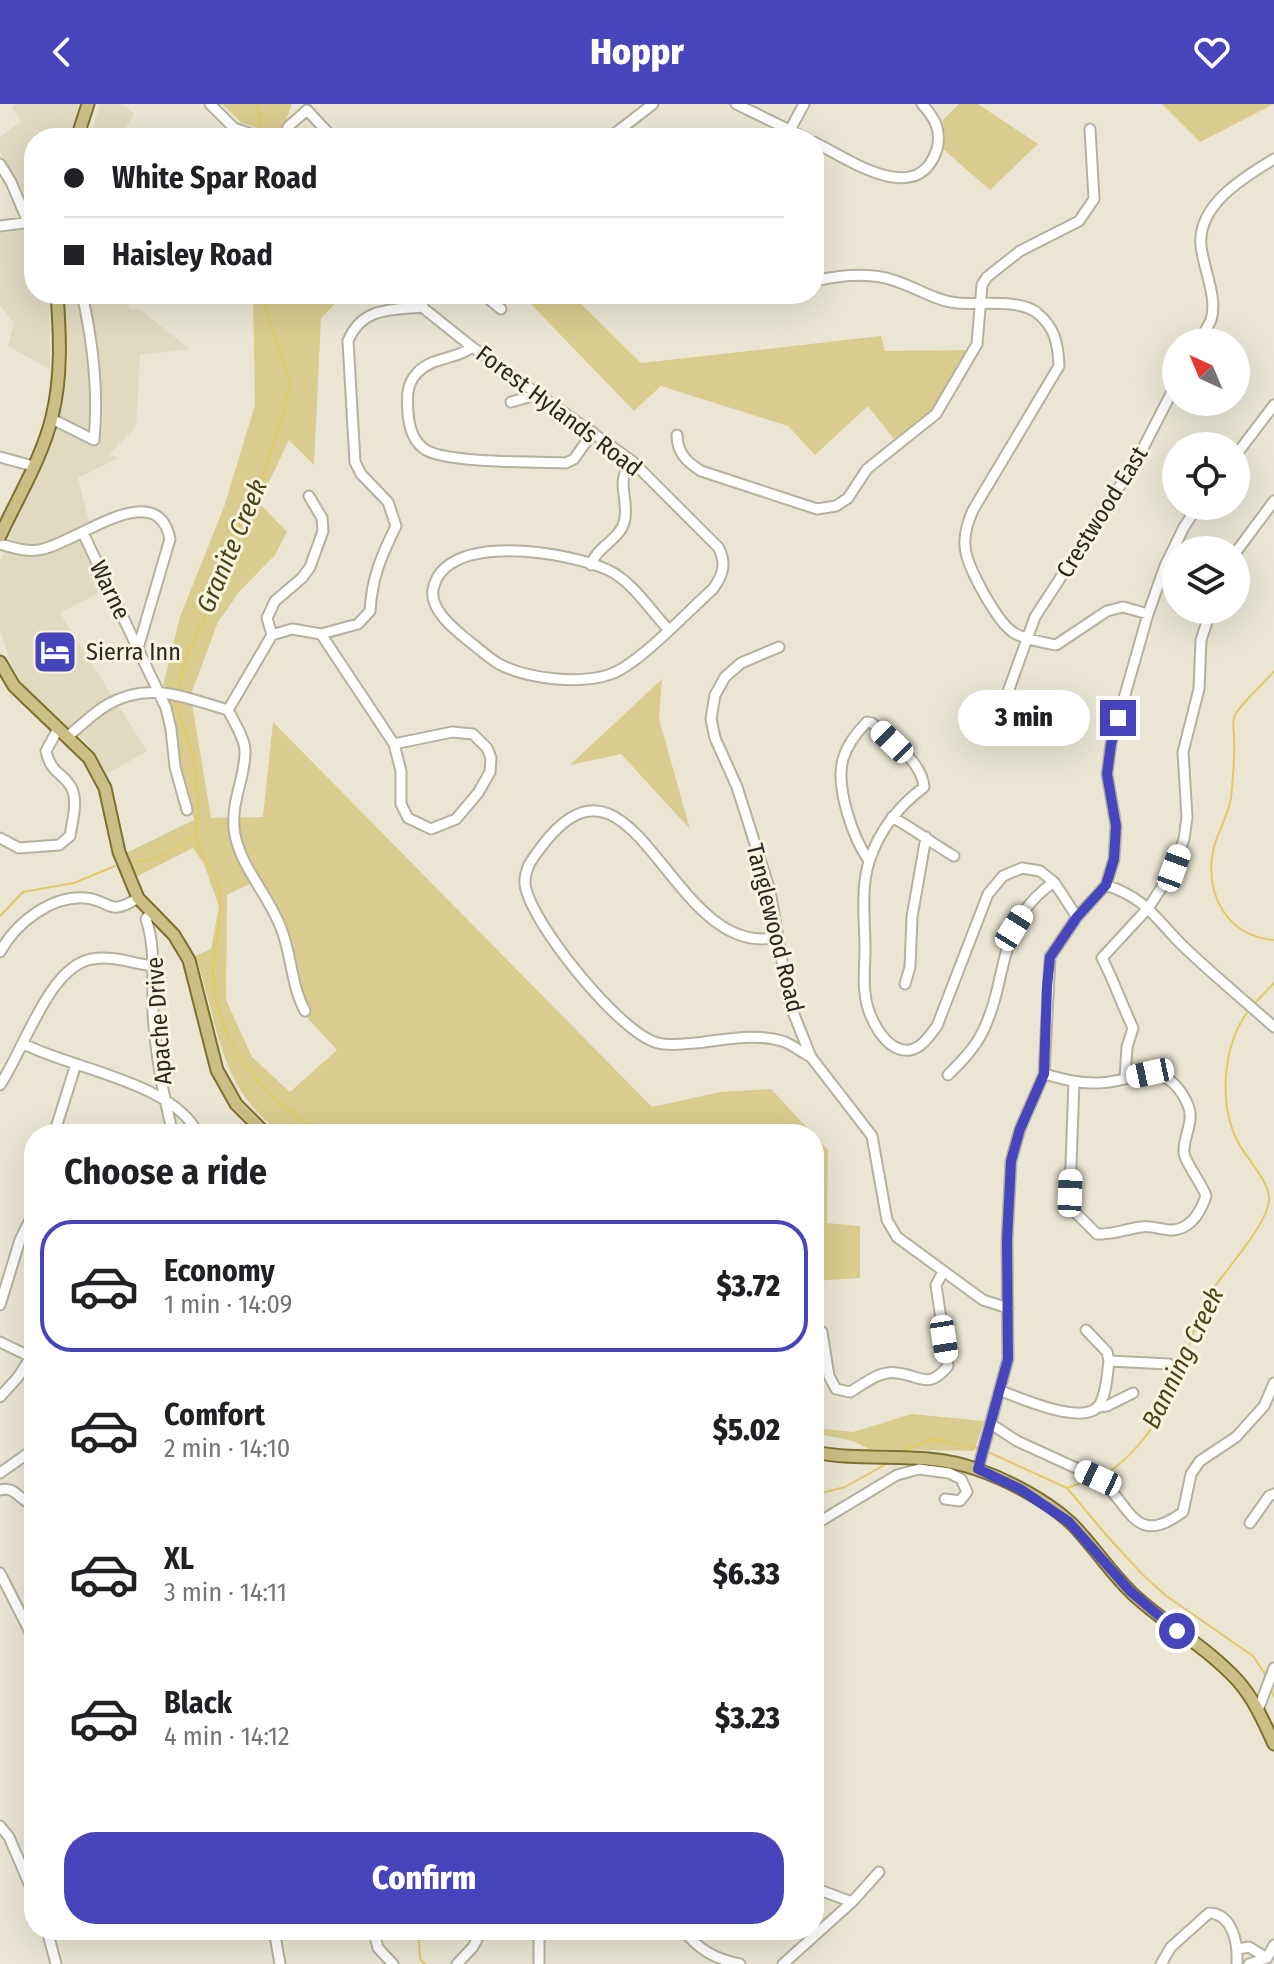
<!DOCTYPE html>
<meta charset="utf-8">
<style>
body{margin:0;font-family:"Fira Sans Condensed",sans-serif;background:#f6f6f6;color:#202124;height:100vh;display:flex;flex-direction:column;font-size:30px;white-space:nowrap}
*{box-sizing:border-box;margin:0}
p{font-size:26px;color:#757577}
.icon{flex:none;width:44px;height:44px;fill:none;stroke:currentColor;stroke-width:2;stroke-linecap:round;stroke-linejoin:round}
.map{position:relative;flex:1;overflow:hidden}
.drawer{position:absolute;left:24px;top:1020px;width:800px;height:816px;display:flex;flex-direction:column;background:#fff;border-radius:32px;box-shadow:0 8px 32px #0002}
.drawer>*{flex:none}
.banner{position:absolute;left:24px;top:24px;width:800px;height:176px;border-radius:32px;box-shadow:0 8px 32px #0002;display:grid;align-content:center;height:176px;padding:0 40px;background:#fff}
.needle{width:52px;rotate:316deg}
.tools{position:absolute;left:1162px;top:224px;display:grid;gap:16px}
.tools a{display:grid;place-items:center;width:88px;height:88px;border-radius:50%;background:#fff;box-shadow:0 8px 32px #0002;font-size:40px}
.end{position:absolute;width:36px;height:36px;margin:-18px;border:10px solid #4645bb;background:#fff;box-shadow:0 0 0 4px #fff}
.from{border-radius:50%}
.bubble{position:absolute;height:56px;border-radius:28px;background:#fff;box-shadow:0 8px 32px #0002;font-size:26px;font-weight:800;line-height:56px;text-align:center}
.car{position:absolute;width:24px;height:48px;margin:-24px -12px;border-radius:10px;box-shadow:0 0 6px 2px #0007;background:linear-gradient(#fff 24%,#345 0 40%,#fff 0 76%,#345 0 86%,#fff 0)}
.banner b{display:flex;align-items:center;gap:28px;height:76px;font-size:30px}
.banner b+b{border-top:2px solid #e0e0e0}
.banner i{width:20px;height:20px;background:#202124}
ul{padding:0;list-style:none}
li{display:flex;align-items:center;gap:24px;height:132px;margin:0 16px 12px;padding:0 24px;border:4px solid transparent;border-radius:32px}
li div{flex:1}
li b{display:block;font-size:30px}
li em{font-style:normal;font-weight:800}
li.active{border-color:#4645bb}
li>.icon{width:72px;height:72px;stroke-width:1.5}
h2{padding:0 40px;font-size:36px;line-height:96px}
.button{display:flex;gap:16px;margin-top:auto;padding:16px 40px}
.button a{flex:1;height:92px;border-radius:32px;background:#4645bb;color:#fff;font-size:32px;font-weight:800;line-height:92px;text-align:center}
header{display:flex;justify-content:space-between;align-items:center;height:104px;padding:0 40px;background:#4645bb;color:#fff;font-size:36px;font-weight:800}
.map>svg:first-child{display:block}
.built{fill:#e0dac1}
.green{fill:#dacc8e;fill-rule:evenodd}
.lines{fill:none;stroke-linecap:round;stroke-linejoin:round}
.stream{stroke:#e0ca66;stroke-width:2}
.minor-casing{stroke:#b5b19f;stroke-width:13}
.major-casing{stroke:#7d6f2d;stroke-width:15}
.minor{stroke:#fff;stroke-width:9}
.major{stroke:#ccbf85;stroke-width:11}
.route{stroke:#4645bb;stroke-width:10}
.labels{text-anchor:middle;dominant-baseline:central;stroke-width:6;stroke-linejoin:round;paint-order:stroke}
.street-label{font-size:24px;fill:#2a2821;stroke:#f8f4e0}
.poi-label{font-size:24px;fill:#2a2821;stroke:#f8f4e0;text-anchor:start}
.water-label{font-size:26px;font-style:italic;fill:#4c4318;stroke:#f8f4e0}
</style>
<header><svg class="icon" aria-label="back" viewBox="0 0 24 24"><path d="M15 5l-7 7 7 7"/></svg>Hoppr<svg class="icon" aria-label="heart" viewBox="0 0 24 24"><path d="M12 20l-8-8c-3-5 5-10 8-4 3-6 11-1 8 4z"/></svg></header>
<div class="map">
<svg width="1274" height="1860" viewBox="0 0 1274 1860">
<rect width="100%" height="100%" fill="#eae6d3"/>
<path class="built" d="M16,0H79L69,34H34V110H29L26,94L0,47V33L21,17L12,3Z
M100,0H123L134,10L120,34H90Z
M34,125V190H49L50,265L8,242L14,219L0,201V129Z
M64,190H127L129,205L140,206L190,245L140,251L136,323L109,350L118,354L78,374L89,419L78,425L106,485L60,509L147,647L107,670L87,639L35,595L23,581L12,562L0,526V459L11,428L56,329L64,294L68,258Z"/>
<path class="green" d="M222,0H292L280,32L242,19Z
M959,0H978L1038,40L990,86L943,45L945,29L942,17Z
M1162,0H1274L1200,38Z
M253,190H345L321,214L314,361L289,336L259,399L287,428L275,451L239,488L218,518L191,590L163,582L180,513L224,403L255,301Z
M521,190H571L641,259L881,232L885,247L968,246L932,307L894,335L868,302L815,351L788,322L661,282L634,307Z
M662,575L659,615L690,725L621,650L570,661Z
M164,592L192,599L211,714L263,713L273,618L652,1003L720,988L771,985L813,1030H282C215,980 221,923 195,852L211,845L219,803L204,760L193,744L136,773L126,749L194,716L177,662ZM252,779L269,805L287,847L293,891L303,909L337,946L290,988L252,953L226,896L227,791Z
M814,1031L828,1046L827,1119L860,1122V1174L814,1177Z
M912,1310L984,1317L974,1347L869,1345L853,1337L814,1329V1324L853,1328Z"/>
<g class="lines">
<path class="stream" d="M258,0L261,29
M1274,567C1264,580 1238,601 1234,614C1232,620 1234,626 1234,633C1235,653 1233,674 1231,694C1228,713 1217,728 1213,747C1205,791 1227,832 1274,836
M179,587L183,561L203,517L229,438L253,395L268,359L291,280L267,211L264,190
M178,597C178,619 192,640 195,662C196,675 198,690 198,704C198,716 195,729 198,740C202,756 215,766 219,784C225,812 213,840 213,868C214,936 267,1001 326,1030
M134,758C163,755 174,746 197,729
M0,812L23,788L74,779L115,762
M1253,901L1274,879
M904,1346L933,1335L978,1344
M988,1348L1067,1384L1107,1432L1143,1471L1165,1491L1253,1552L1267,1573
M1103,1372C1148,1343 1171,1297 1187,1248C1194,1229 1198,1209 1209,1191C1223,1168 1271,1118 1269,1093C1267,1075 1248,1056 1239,1040C1218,1002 1222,941 1249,906
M1067,1384L1093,1375
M814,1391L845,1383L888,1359
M1270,1583L1274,1593
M410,1826L419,1837L420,1855L425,1860"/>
<g class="minor-casing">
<path id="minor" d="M210,0L234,24L262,34
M736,0L806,34
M282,34L289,22L307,6L333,34
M609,34L653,0
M779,34L790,26L804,0
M814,38C848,55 918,105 937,45C942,26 934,13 922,0
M0,60L11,78L28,118
M0,122L32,118
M814,177C836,172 859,169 881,173C907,177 930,196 957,199C979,201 1018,195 1036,208C1055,223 1058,239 1059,262L973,406C968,418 964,429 965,442C966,462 997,518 1014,529C1026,536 1042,538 1056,541L1107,507L1123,503L1148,510
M483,190L501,205
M422,203L472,243L632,357L718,443C727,459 723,471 713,485C689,506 639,560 611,570C581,581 527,575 499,560C487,553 476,542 465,534C452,523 430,505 433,486C443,426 570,448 608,466C632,477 650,506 668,525
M1199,238C1202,231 1208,223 1211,216C1218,193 1203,164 1201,142C1197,101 1244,73 1274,55
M472,243C456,256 433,252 417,269C406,281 407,293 408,309C409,323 413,338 426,346C447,359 537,358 566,359L574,355L593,328
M511,298L539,290
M52,315L94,336C99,286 93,239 82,190
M677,331C677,349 687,358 701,367L817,405L836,402L848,394L867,365L936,310L977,240L982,181L987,173L1020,147L1079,117L1094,95L1090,25
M1236,351L1274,301
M0,353L33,362
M83,429L166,604L171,625L175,663L187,706
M0,440C14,444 29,449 43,445C79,437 157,372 170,435L138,544
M1236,448L1274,397
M591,461C597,441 622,436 625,414C628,390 615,379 632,357
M321,530L394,640L401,667V700L408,714L431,725L456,715L478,689L490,668L491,654L487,644L473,630L452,628L394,640
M272,531L267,514L275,497L302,474L310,463L323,427L322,414L309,392
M779,543L741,559L725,573L715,591L711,615L715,634L737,683L770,787L789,898L811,953L872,1032L887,1116L897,1133L983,1196L1008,1204
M228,606L272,531L292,525L321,530L358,520L370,507C372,473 381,453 396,422L388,398L361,370L355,358L348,237C362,203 391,206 422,203L425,190
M68,632C81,622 93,609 107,601C149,576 186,594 228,606C234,618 244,633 245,646C246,674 229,699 235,731C242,765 269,792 281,824C292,852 291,881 305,907
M992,632L1035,513L1138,354L1176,280
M892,713C914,725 933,740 954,752
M0,734L19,744L59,741L70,732C72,718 78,698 72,685C64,668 51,671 46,647L58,625
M869,757C853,734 835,683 843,655C847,641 857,628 867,618L872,619C890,636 922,657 924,683C899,702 880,725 870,755C860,782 865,817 865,846C865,860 863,875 865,889C867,910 884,949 910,946C922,944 930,931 937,922L988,790L1003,772L1022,764L1040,767L1054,778L1077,813
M1106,781C1147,795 1154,813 1182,841C1212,870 1244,896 1274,923
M152,807L146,815C156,845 152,875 153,907C155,948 163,990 173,1030
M778,833C671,859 635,619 542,742C533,754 524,764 525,780C529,817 621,931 658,939C669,942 684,940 695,939C724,936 757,928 785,938C794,942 803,949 811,953
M0,848C16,819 51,791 86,794C112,797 108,813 138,794
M905,880L910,863L912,813L926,733
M24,940C72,965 175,979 198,1030
M1044,970C1063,975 1079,980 1099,979C1137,977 1166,952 1188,1001C1195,1018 1183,1031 1184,1049C1185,1059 1202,1079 1206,1092C1201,1107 1191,1125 1172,1126C1162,1126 1152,1121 1141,1123C1125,1125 1113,1131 1097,1130L1075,1108L1070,1089L1074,978
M948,971C961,958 975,944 983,927C1010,871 995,819 1054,778
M1125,974L1127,943L1133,924C1122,901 1114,877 1102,854L1149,803L1174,764L1184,735L1187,713L1183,648L1199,585L1201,536L1211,506
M0,981C24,946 49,862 92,855C114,851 133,860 154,862
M54,1030L76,960
M0,1201L20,1136L34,1108
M1086,1226L1107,1248L1109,1257
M822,1228L829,1272L836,1285L850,1288C864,1280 880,1266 897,1269C922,1272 928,1286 948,1262L936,1181L943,1168
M0,1238L33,1254
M1001,1287C1021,1294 1086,1324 1100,1300C1107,1287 1107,1271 1109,1257L1169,1260
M0,1293L18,1273L31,1253
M1099,1303L1107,1302L1133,1289
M991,1320L1017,1337L1098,1374C1131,1399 1133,1445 1183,1408L1191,1370L1200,1357L1236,1333L1264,1302L1274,1279
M978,1365L1008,1255L1007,1136L1011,1057L1020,1025L1044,970L1050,853L1077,813L1106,781L1114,755L1116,722L1107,670L1111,640L1148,510L1165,462L1184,423L1198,402
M0,1369L34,1345
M0,1386C16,1381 20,1399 34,1400
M1250,1419L1269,1392L1274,1390
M814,1421L897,1371L919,1365L949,1369L961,1375L967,1388L960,1397L945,1395
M0,1469L34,1536
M1258,1606L1274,1564
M0,1722L9,1733L34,1791
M814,1784L852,1798
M47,1826L56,1860
M274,1826L280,1860
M373,1826L378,1844L393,1860
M539,1826V1860
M683,1826C699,1846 715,1855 740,1860
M1238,1845L1249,1843L1267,1854
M1267,1854L1274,1841
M457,1860L473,1843L482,1826
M783,1860L852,1798L879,1768
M1161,1860L1171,1843L1209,1809C1233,1810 1238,1840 1237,1859
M1249,1860L1267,1854"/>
</g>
<g class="major-casing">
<path id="major" d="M77,34L88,0
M0,432C18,393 42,354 52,313C62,272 60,231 57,190
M0,558L14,582L89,654L105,684L119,748L138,794L174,831L189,856L217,966L236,1000L266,1030
M814,1348C868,1359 923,1346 976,1365C1008,1376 1046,1396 1071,1419C1094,1442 1111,1470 1135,1492C1168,1522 1208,1544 1238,1577C1254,1595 1264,1618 1274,1640"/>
</g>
<use href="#minor" class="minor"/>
<use href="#major" class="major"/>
</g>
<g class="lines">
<path class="route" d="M1118,614L1111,640L1107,670L1116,722L1114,755L1106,781L1077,813L1050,853L1047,883L1044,970L1020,1025L1011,1057L1007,1136L1008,1255L978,1365L1020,1385L1069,1418L1130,1487L1177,1527"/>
</g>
<defs>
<g id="hotel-square" transform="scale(2.3)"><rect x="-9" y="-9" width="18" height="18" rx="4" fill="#4645bb" stroke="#f8f4e0"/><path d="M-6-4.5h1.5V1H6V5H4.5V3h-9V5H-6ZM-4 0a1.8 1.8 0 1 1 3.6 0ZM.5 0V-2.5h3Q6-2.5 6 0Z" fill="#fff"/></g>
</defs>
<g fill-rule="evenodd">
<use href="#hotel-square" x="55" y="548"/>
</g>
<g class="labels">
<g class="street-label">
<text transform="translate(559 307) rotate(37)">Forest Hylands Road</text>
<text transform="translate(1102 408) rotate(-58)">Crestwood East</text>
<text transform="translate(110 486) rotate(64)">Warne</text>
<text transform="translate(775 824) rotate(76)">Tanglewood Road</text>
<text transform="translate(159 917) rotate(-94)">Apache Drive</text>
</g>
<g class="poi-label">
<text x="86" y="548">Sierra Inn</text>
</g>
<g class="water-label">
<text transform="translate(232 442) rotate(-67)">Granite Creek</text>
<text transform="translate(1183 1254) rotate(-64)">Banning Creek</text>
</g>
</g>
</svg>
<div class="tools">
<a><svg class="needle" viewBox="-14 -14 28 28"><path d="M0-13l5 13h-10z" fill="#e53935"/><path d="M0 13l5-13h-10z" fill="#757577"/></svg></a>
<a><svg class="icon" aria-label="locate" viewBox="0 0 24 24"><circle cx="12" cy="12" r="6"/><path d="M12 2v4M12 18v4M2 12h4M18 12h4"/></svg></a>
<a><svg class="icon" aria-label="layers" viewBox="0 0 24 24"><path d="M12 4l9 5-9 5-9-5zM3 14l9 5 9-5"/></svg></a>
</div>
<i class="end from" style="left:1177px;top:1527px"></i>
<i class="end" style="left:1118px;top:614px"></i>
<div class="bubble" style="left:958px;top:586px;width:132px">3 min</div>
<i class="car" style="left:892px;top:638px;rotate:314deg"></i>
<i class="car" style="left:1174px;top:764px;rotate:20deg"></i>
<i class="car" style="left:1014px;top:824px;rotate:32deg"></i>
<i class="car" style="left:1150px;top:969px;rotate:258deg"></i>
<i class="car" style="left:1070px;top:1089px;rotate:2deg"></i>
<i class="car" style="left:944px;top:1235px;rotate:171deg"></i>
<i class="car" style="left:1098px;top:1374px;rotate:295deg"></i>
<div class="banner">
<b><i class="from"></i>White Spar Road</b>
<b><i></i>Haisley Road</b>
</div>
<section class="drawer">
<h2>Choose a ride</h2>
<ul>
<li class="active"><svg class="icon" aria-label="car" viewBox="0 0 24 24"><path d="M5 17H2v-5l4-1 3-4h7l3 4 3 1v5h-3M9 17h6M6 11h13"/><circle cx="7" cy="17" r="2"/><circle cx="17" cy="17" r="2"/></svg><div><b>Economy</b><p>1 min · 14:09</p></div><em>$3.72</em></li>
<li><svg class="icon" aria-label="car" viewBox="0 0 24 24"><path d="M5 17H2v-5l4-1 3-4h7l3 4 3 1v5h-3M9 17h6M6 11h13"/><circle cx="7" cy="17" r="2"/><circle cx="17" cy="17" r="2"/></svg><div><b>Comfort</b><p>2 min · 14:10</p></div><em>$5.02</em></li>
<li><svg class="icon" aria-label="car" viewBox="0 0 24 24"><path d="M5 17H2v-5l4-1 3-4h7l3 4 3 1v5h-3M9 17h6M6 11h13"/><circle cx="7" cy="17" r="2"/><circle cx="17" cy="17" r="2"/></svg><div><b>XL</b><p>3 min · 14:11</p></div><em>$6.33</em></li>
<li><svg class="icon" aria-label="car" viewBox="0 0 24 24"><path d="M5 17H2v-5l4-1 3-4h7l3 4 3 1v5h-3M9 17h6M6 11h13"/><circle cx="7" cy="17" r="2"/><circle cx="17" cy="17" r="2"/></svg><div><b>Black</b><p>4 min · 14:12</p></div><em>$3.23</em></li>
</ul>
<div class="button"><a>Confirm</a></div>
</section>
</div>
